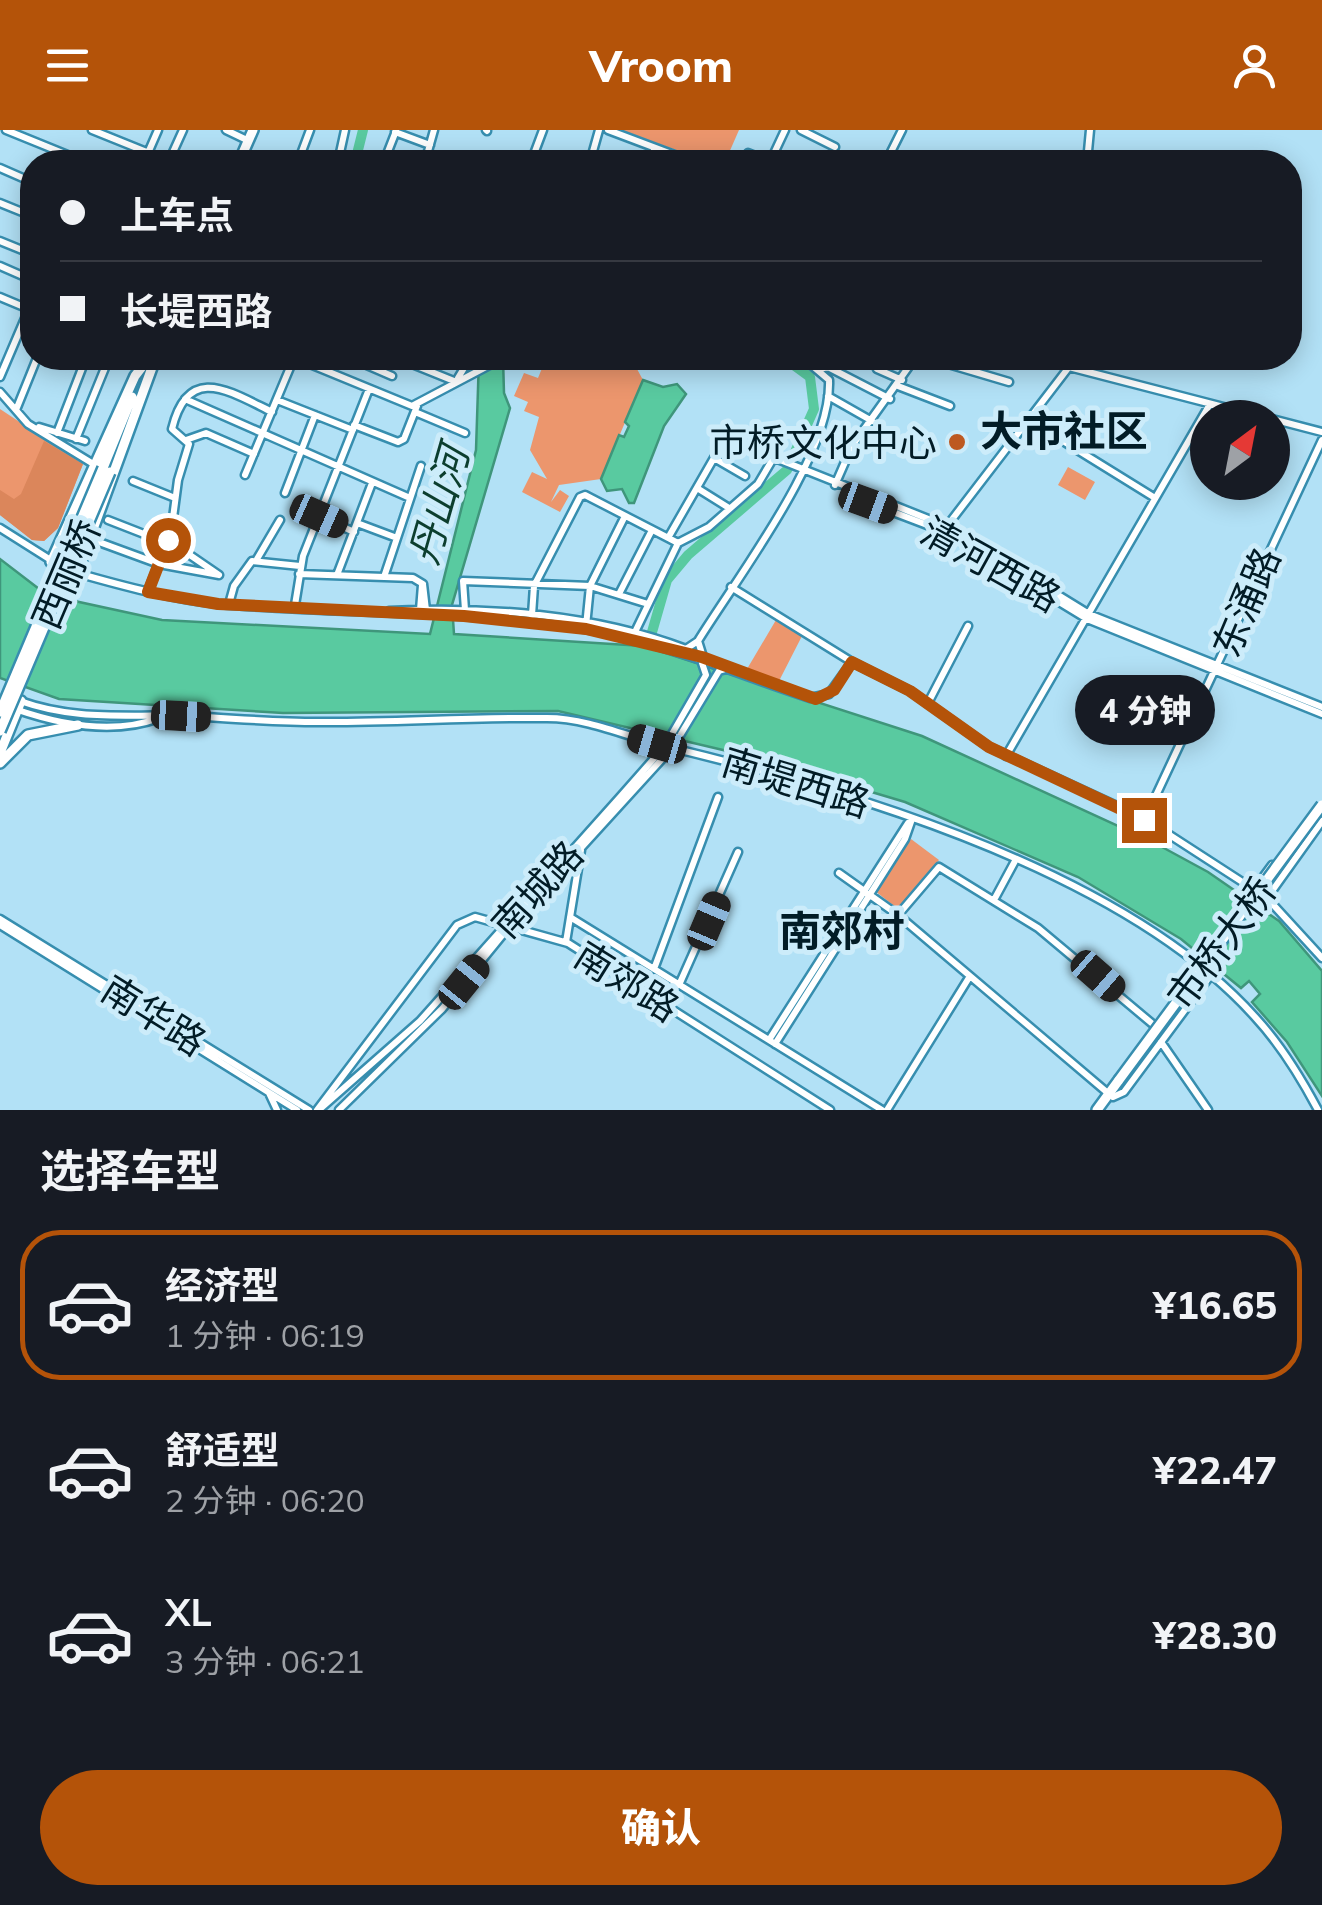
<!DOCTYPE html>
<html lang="zh">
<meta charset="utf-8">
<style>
body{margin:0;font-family:Mulish,"Noto Sans SC",sans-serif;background:#242831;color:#f1f3f6;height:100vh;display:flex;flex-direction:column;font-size:38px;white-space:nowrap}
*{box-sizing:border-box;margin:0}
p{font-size:32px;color:#9ea1a6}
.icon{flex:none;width:55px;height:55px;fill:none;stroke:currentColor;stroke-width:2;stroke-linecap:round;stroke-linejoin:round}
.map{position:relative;height:980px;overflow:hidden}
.sheet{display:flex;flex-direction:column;background:#171b24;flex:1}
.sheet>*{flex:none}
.guide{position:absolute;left:20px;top:20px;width:1282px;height:220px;border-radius:40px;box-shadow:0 5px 25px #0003;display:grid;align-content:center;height:220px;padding:0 40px;background:#171b24}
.needle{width:65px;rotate:32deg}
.tools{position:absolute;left:1190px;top:270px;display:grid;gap:20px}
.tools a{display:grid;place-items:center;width:100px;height:100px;border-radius:50%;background:#171b24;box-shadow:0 5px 25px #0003;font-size:50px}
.end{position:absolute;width:45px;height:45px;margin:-22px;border:12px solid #b45309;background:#fff;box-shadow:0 0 0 5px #fff}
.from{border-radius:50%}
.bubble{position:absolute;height:70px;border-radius:35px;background:#171b24;box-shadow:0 5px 25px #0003;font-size:32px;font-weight:800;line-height:70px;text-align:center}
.car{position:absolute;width:30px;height:60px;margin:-30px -15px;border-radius:12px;box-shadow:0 0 8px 2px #0007;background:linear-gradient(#222 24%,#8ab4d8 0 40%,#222 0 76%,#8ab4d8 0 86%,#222 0)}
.guide b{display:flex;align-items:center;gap:35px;height:95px;font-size:38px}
.guide b+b{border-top:2px solid #363941}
.guide i{width:25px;height:25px;background:#f1f3f6}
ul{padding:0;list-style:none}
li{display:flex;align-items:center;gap:30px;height:150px;margin:0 20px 15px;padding:0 20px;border:5px solid transparent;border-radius:40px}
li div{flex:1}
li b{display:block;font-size:38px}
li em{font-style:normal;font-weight:800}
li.current{border-color:#b45309}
li>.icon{width:90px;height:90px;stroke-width:1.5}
h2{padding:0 40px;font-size:45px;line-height:120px}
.cta{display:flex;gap:20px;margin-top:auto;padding:20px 40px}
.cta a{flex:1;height:115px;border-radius:60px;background:#b45309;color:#fff;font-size:40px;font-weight:800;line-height:115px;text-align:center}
header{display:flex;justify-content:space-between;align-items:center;height:130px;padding:0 40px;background:#b45309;color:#fff;font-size:45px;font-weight:800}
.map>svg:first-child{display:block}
.green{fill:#ec966d}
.forest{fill:#db865b}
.water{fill:#59caa0;stroke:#3f967b;stroke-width:2.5}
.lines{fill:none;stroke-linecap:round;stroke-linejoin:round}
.river{stroke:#59caa0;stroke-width:10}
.minor-casing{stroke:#378eaf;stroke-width:11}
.major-casing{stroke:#378eaf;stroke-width:14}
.minor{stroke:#fff;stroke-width:6}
.major{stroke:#fff;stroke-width:9}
.major-bridge-casing{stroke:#378eaf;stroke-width:14;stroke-linecap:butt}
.major-bridge{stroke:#fff;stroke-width:9}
.route{stroke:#b45309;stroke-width:12}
.poi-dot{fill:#bd5921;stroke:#ccecfa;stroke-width:4}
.labels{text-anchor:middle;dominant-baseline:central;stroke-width:10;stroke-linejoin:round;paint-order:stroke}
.poi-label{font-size:38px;fill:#021c26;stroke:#ccecfa;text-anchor:end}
.street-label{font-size:38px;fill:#021c26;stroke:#ccecfa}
.water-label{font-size:40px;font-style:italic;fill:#0c3e2e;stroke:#ccecfa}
.quarter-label{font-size:42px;font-weight:bold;fill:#021c26;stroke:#ccecfa}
</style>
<header><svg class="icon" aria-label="menu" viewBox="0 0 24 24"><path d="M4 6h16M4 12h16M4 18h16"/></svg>Vroom<svg class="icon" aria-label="person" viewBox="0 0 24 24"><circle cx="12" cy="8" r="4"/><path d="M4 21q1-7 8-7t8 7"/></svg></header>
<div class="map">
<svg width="1322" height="980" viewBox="0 0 1322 980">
<rect width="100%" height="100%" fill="#b2e1f6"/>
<path class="green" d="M621,0H739L725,32H709Z
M564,228H631L643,250L601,349L559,355L551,372L560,360L569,366L560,382L522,362L532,342L547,349L530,320L539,287L524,281L528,272L514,266L524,243L538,248L545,231L560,237Z
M0,279L83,334L58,398L44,411L32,410L0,385Z
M1068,337L1095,352L1085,370L1058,355Z
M776,490L802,506L779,551L747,539Z
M911,709L939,730L898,779L875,761Z"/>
<path class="forest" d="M44,311L83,334L58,398L44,411L32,410L0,385V360L14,369L21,364Z"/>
<path class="water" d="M479,228H503L504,263L510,278L452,475L454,504L644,516L922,606L1151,711L1208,742L1279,791L1322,841V966L1287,912L1252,872L1260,864L1249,851L1241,858L1181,809L1078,747L905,672L761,629L558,581L283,583L59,569L0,548V429L47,465L162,490L430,504L476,320Z
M643,250L663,257L677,254L686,264L664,296L634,373H629L622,359L607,361L601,349L619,305L624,307L629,296L625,292Z"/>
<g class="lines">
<path class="river" d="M355,32L363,0
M648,516L667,450L688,425L787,340L814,279L810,247L784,228"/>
<g class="minor-casing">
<path id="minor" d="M6,0L85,32
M92,0L169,31
M226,0L249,11
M486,0L487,1
M608,0L693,32
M801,0L835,17
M395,2L430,15
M148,23L158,0
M748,23L770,32
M387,24L396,1
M607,29L616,32
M169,31L183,0
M298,32L310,0
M338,32L345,0
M425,32L434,0
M531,32L543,0
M590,32L599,0
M649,32L655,18
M770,32L785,0
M886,32L902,0
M1087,32L1090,0
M0,38L32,52
M0,73L32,86
M0,111L32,124
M0,136L32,150
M0,167L31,180
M295,228L412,276L503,228
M397,228L454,251
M882,228L877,239L902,250
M928,228L1009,252
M1052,228L1069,237L1266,288
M355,230L392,246
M820,239L828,237L890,269
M0,247L29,179
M458,248L470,228
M898,256L950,276
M0,262L28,294L95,335
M828,266L872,291
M185,269L410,368
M277,270L353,300
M16,280L37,228
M415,282L465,303
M1272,289L1322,302
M1029,290L1155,368
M354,295L398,312L404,309L417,276
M39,297L85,311
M57,303L86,228
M76,309L109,228
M186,310L206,303L254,324
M714,328L745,346
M245,345L294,228
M133,351L175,368
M835,355L852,316L915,228
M697,358L729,378
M285,363L315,285
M872,374L943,401L1087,489L1322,584
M319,386L354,402
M108,390L167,413
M357,393L397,408
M947,396L1069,237L1070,228
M0,398L65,439
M668,408L722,314L730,310L946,396L1089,484L1322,577
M168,410L219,445
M99,412L159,434L219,445
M257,429L280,390
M77,443C123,456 171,469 219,474C340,484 464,480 585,499C664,512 734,543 810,568L829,564L852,532
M299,444L413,448L423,454
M337,445L372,353
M384,447L421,336
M423,454L426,480
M731,457L852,532L910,561L989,617L1145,689L1267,768L1322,828
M148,461L171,403L178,350L189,314L172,299C188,233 229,261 272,282
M619,464L652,400
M229,474L234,456L252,431L300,436
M295,475L303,426L369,259
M420,480L422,455
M465,480L463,451L590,456L648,474
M389,481C486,476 594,484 686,519L698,511
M532,485L534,456L580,367L585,365L678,413
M586,496L590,456L625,386
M635,502L678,413L709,397L758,354L774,327
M703,527L698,511C738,446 832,325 829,250L803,228
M20,571C76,591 126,584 184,586C232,588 280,593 328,592C401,592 474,587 547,588C587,588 626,606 664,616C850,660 1124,741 1255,887C1281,915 1300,946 1318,980
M928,573L968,496
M15,579C61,595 113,605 159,588
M1006,626L1210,274
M1145,689L1322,310
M839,743L898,785L1109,964
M1255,758L1272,735
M1267,768L1322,691
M994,770L1015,731
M898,785L939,737L1038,798L1155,896
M570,787L882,980
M0,789L309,980
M0,795L297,980
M566,812L581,720
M654,839L718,667
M679,855L738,722
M1175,867L1197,835
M769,910L908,693
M1161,912L1208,980
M775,914L905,709L912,689
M269,963L277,980
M1113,967L1124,962L1210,846
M320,979L420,891L621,666L665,616L706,545L701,530
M317,980L457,795L475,787L568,813L830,980
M339,980L442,879L509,797L673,617L719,541L729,538
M887,980L970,846"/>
</g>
<g class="major-casing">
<path id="major" d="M239,32L253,0
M103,338L132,267
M51,432L135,246L148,229
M77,443L154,232
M0,623L21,571
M0,633L28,605L78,595
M1097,980L1119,950"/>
</g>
<use href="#minor" class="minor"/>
<use href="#major" class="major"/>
<g class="major-bridge-casing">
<path id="major-bridge" d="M0,582L103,338
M0,601L110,342
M1119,950L1322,675"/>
</g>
<use href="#major-bridge" class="major-bridge"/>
</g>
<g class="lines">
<path class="route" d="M168,410L148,462L218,474L464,486L586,499L702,527L816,569L834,560L852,532L910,561L989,617L1144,690"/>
</g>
<circle class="poi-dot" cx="957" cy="312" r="10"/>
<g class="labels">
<g class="poi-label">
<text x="937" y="312">市桥文化中心</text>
</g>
<g class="street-label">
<text transform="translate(991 434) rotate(29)">清河西路</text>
<text transform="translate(66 444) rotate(-67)">西丽桥</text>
<text transform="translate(1246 472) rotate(-67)">东涌路</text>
<text transform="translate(796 652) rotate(17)">南堤西路</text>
<text transform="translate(537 759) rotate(-48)">南城路</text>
<text transform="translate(1221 813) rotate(-53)">市桥大桥</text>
<text transform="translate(627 851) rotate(32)">南郊路</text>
<text transform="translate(154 885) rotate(32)">南华路</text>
</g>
<g class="water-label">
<text transform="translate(438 375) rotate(-74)">丹山河</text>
</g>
<g class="quarter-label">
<text x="1064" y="300">大市社区</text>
<text x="842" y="800">南郊村</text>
</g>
</g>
</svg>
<div class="tools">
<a><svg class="needle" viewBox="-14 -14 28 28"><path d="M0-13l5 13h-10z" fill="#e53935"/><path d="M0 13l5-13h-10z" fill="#9ea1a6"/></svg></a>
</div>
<i class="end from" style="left:168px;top:410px"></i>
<i class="end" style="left:1144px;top:690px"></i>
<div class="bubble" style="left:1075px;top:545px;width:140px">4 分钟</div>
<i class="car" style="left:868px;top:373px;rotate:110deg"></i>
<i class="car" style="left:319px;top:386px;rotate:114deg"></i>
<i class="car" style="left:181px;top:586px;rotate:93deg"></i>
<i class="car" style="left:657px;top:614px;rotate:286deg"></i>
<i class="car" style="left:709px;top:791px;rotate:23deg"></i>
<i class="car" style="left:1098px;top:846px;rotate:131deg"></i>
<i class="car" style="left:464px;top:852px;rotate:39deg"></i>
<div class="guide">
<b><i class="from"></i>上车点</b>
<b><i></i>长堤西路</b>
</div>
</div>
<section class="sheet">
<h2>选择车型</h2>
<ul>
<li class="current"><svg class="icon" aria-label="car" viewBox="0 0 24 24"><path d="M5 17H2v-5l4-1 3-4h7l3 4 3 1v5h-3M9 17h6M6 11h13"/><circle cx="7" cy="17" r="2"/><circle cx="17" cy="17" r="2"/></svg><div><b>经济型</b><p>1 分钟 · 06:19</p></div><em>¥16.65</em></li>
<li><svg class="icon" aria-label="car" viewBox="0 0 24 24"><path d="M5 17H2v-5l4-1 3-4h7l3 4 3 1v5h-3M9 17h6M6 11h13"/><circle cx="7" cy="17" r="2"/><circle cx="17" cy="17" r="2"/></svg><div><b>舒适型</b><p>2 分钟 · 06:20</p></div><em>¥22.47</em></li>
<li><svg class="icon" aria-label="car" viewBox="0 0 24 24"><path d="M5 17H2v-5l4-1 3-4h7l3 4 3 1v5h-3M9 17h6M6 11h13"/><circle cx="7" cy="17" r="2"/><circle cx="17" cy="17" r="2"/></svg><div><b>XL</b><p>3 分钟 · 06:21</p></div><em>¥28.30</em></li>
</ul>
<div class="cta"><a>确认</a></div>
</section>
